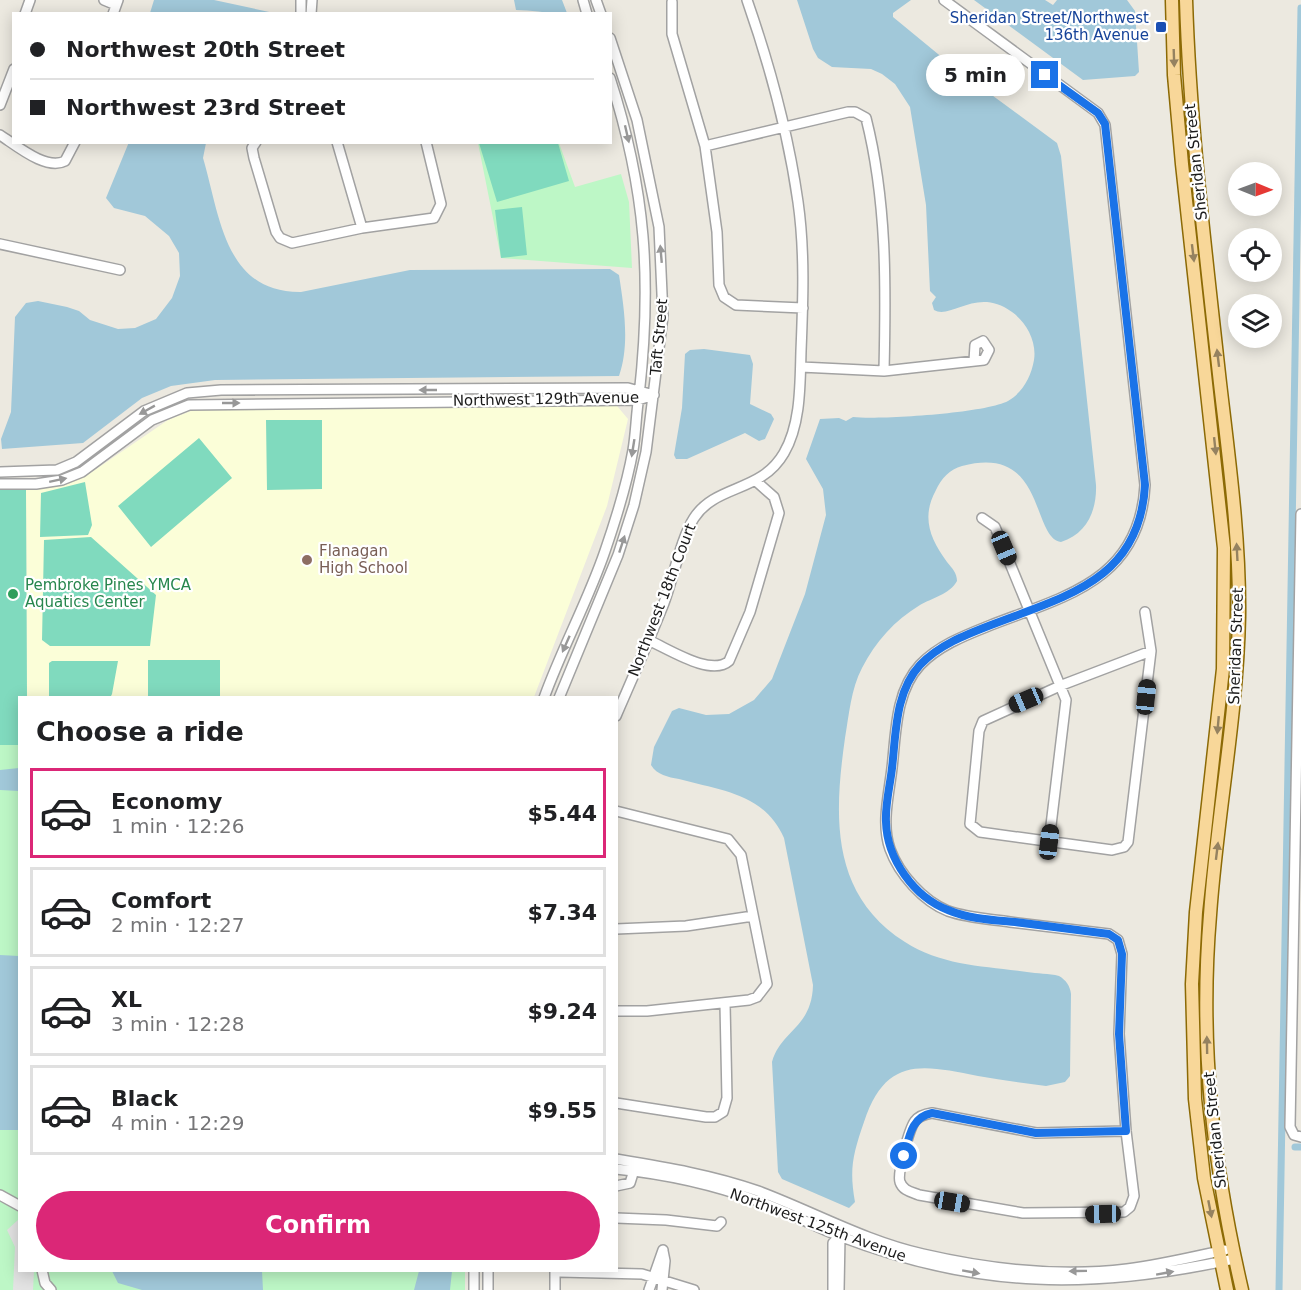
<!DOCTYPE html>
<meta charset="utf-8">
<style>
body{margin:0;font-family:"DejaVu Sans",sans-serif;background:#f6f6f6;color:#202124;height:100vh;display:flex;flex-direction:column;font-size:22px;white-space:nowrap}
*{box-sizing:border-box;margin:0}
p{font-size:20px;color:#757577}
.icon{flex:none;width:33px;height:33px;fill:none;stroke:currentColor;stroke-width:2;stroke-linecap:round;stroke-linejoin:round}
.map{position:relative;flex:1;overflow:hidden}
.sheet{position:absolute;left:18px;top:696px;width:600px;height:576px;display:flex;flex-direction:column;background:#fff;border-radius:0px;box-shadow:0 3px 15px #0003}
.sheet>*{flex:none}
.guide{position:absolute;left:12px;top:12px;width:600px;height:132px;border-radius:0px;box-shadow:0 3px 15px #0003;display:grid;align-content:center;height:132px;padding:0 18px;background:#fff}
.needle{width:39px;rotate:91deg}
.buttons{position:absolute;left:1228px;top:162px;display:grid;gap:12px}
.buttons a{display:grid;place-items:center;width:54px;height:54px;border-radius:50%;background:#fff;box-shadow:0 3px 15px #0003;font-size:30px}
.end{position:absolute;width:27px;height:27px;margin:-14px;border:8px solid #1a73e8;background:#fff;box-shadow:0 0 0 3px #fff}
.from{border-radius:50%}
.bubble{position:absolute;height:42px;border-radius:21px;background:#fff;box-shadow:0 3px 15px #0003;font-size:20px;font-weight:700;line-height:42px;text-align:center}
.car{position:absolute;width:18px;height:36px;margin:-18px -9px;border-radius:8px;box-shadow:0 0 4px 2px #0007;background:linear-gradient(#222 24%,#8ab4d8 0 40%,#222 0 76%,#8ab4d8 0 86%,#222 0)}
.guide b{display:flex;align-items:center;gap:21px;height:57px;font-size:22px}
.guide b+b{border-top:2px solid #e0e0e0}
.guide i{width:15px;height:15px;background:#202124}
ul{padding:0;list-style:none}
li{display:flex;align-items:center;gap:18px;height:90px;margin:0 12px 9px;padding:0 6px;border:3px solid #e0e0e0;border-radius:0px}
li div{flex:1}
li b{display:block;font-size:22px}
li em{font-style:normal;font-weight:700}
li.active{border-color:#db2777}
li>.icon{width:54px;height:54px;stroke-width:1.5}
h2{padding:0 18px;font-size:27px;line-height:72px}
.cta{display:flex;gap:12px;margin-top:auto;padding:12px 18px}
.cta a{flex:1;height:69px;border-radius:36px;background:#db2777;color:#fff;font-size:24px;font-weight:700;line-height:69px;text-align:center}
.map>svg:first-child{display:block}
.education{fill:#fbfed8}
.park{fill:#bdf7c6}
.pitch{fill:#80dabe}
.parking{fill:#e3e3e3}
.water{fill:#a1c8d9}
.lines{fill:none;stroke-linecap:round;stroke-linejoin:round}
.canal{stroke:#a1c8d9;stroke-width:7}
.minor-casing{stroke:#a2a2a2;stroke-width:12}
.major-casing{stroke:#8c6a05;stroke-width:15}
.minor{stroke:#fff;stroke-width:9}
.major{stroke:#f8d799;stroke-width:12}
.oneway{fill:#958260}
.oneway2{fill:#989898}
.route{stroke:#1a73e8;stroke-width:8}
.transit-dot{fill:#1a4fb4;stroke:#fff;stroke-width:2}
.education-dot{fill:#8d6e63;stroke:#fff;stroke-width:2}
.leisure-dot{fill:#2e9e5b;stroke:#fff;stroke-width:2}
.labels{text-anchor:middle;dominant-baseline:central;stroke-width:4.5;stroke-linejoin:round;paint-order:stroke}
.transit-label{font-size:15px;fill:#164399;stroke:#fff;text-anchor:end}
.street-label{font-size:15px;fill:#1b1b1b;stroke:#fff}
.education-label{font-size:15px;fill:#785e54;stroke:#fff;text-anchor:start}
.leisure-label{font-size:15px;fill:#27864d;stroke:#fff;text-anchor:start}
</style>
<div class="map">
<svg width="1301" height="1290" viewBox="0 0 1301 1290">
<rect width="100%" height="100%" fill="#ece9e0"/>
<path class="education" d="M617,406L628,419L607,506L534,697H27L26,490L63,486L92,472L168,420L196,409Z"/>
<path class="park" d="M478,143H559L575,187L621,174L629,202L632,268L501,258Z
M0,745H20V1270H465V1290H0Z"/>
<path class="pitch" d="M479,143H558L569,181L497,202Z
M522,207L527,255L501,258L495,210Z
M266,420H322V489L267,490Z
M199,438L232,478L151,547L118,506Z
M85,482L92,525L88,535L40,537L41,493Z
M0,490H26L27,697L20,698L19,745H0Z
M91,537L156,595L150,646H50L42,640L44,540Z
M220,660V697H148V660Z
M52,661H118L112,694L110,698L49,697V663Z"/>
<path class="parking" d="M19,1219L20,1270L34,1271L33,1290H13L15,1247L7,1230Z"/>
<path class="water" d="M154,0H214L274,13H150Z
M514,0H562L567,13C549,14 533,10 516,10Z
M797,0H911L893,13V17L955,68L1057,143L1061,156L1096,485C1097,510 1087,534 1061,542C1031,538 1046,443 962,466C950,469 941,479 936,490C921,517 930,539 947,562C952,568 957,573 957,581C950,594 932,598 920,605C894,621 876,641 862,668C851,689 849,715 845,738C834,816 830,894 905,942C942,966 985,966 1027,972C1037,974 1049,973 1059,976C1066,980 1070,986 1071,994L1070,1076L1065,1082L1046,1086C1023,1083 1000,1080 978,1076C922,1065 886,1056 864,1122C853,1154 849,1169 855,1202L849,1208L782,1179L778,1172L772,1062C781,1030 812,1028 813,985L784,838C764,793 722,791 679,779C668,777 657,775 651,765L654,747L672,711L679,708L706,715L729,714L754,700L772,679L805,594L826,515L823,489L806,459L820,419L839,418L846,421L853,417C880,420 986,413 1008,401C1023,392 1031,377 1034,360C1037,341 1026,322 1012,312C977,286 951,320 934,310L932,303L936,297L930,291L926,205L910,107L895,84L882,74L871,69L832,67L818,58L813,49Z
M974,0H1045L1053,5L1057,0H1127L1135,11L1139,72L1135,76L1083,80Z
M129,142L206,143L203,158C220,215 224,293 301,292L410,270L610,269L619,275C624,308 630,344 619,376L215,380L171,386L142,398L83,443L2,449L1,439L11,412L15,317L26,303L38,301L67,307L79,311L90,320L118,329L135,328L156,319L172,298L180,276L179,253L169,236L145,216L114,208L106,198Z
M704,349L750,355L753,364L750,404L771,414L774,419L765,439L759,441L745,433L687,459H676L674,455L682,408L685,354L690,350Z
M19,768V791L0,790V770Z
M0,955L19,956V1130H0Z
M112,1271H262L263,1290H142L118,1283Z
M419,1271H452L450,1290H414Z"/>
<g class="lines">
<path class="canal" d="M1295,1147H1301
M1279,1290L1301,8"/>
<g class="minor-casing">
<path id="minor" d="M104,0L116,5
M583,0L587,14
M596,0L601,14
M944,0L1098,113L1105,125L1145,485C1140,580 1066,596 991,625C966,635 939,645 920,665C895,692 896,734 892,768C889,794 881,824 890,849C899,874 923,901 948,911C968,918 989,919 1010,922C1043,926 1076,930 1109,934L1118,940L1122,954L1119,1034L1126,1131L1134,1196L1130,1207L1124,1212L1023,1213L919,1195C912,1192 903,1191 900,1182C897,1174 909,1129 915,1121C919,1116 925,1114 932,1113L1036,1133L1126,1131
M672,2V34L705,146L717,232L719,285L724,297L736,305L803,308
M25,14L30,0
M113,14L118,0
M301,14V0
M311,14L312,0
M0,105L14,69
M0,135C16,145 46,171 65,161L75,142
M256,142L252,148L254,158L276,232L280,238L292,243L362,228L434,218L441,204L426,142
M337,142L362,228
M705,146L848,112H855L866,118C887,201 886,286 884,371
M0,244L120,270
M801,367L884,371L984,360L989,350L983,341L975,345L974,361
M0,472L57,470L76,462L144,411L187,393L221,390L628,388L654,395
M0,484H36L62,480L82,472L152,420L189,405L638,400L654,395
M1301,514L1290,1127L1294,1135L1301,1137
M982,518L995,527L1066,700L1049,842
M1145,612L1151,651L1128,842L1124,847L1112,850L980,832L970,824L979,731L983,721L1062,685L1151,651
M648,640C669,649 711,677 729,661L750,612L779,513L774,497L757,482
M544,698C562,648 588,601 605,551C616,519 627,484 633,450C636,433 636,414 639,396C652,280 646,190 610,78
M559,698L618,555L634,505L646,452L663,316L659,227L637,120L610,38
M616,716C632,679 649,641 664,603C673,579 681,538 694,518C716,484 761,493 784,453C801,424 800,384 801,351C803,302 805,251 798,202C788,132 770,66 747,0
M616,811L728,839L741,855L767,984L757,997L749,1000L647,1011H616
M616,929L686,926L753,916
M616,1103L706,1117H715L723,1112L727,1098L725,1004
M616,1159C664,1167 713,1175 758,1191C814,1212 865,1241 923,1254C988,1269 1061,1277 1127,1269C1160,1265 1193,1257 1225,1250
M616,1169C665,1174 712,1184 758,1201C787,1211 813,1226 842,1237C978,1289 1093,1290 1234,1259
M616,1186L630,1183L635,1167
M0,1195L20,1206
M616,1218L666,1220L717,1226L721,1222
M42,1270L45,1283L51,1290
M560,1272L642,1274L694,1290
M474,1290V1270
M488,1290V1270
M555,1290V1270
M649,1290L663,1250
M662,1290L665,1261L663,1251
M833,1290V1243L840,1236
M839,1290L840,1236"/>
</g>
<g class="major-casing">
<path id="major" d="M1172,0L1174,75L1182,164L1224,548L1223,669L1196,912L1192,984L1195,1099L1204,1178L1227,1290
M1186,0C1190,128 1206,255 1220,383C1229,460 1240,539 1239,617C1237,717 1217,815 1210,915C1199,1044 1213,1165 1242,1290"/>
</g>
<use href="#minor" class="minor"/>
<use href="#major" class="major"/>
</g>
<defs><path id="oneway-solid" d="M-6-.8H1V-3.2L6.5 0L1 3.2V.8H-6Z" transform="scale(1.5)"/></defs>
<g class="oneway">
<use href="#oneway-solid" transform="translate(1174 58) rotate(88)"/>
<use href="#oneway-solid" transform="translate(1193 253) rotate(83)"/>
<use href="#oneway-solid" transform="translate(1218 358) rotate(-97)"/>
<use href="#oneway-solid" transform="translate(1215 446) rotate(84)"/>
<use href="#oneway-solid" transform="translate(1237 552) rotate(-93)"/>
<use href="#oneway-solid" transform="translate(1218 725) rotate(95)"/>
<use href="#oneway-solid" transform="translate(1217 851) rotate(-83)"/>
<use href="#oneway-solid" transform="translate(1207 1045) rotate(-91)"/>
<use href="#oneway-solid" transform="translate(1210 1209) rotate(79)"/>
</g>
<g class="oneway2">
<use href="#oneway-solid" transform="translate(627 134) rotate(77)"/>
<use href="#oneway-solid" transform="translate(661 254) rotate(-95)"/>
<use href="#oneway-solid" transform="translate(428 390) rotate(180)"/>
<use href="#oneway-solid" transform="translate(231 403)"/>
<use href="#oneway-solid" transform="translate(147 410) rotate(151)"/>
<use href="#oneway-solid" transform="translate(633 448) rotate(99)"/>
<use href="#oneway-solid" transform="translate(58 480) rotate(-12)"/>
<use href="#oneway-solid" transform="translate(622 544) rotate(-72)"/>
<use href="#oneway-solid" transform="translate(566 644) rotate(114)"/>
<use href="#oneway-solid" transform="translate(1078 1271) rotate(179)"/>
<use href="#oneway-solid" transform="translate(971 1272) rotate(10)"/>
<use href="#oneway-solid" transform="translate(1165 1273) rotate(-10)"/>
</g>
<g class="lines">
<path class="route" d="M904,1156C909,1138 911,1117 932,1113L1036,1133L1126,1131L1119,1034L1122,954L1118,940L1109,934C1078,930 1046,926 1015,922C993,920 969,919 948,910C914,897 887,859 886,822C885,805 890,786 892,768C896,734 895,692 920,665C939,645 965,635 991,625C1066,596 1140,580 1145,485L1105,124L1098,113L1045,75"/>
</g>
<rect class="transit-dot" x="1155" y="21" width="12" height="12" rx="3"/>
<circle class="education-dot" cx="307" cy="560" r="6"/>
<circle class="leisure-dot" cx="13" cy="594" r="6"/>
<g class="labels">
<g class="transit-label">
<text x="1149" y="18">Sheridan Street/Northwest<tspan x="1149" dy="17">136th Avenue</tspan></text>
</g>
<g class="street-label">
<text transform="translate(1196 162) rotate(-96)">Sheridan Street</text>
<text transform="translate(659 337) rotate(-85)">Taft Street</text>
<text transform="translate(546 399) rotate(-1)">Northwest 129th Avenue</text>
<text transform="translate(662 600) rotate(-69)">Northwest 18th Court</text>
<text transform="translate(1236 646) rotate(-88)">Sheridan Street</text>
<text transform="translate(1215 1130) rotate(-96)">Sheridan Street</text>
<text transform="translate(818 1225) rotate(20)">Northwest 125th Avenue</text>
</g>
<g class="education-label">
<text x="319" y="551">Flanagan<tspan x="319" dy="17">High School</tspan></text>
</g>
<g class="leisure-label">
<text x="25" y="585">Pembroke Pines YMCA<tspan x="25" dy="17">Aquatics Center</tspan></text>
</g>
</g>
</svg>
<div class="buttons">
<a><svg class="needle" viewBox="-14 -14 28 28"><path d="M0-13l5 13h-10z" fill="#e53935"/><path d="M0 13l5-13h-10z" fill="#757577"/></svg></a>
<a><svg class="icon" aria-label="locate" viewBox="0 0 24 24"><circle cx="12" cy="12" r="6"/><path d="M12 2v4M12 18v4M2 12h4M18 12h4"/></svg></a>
<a><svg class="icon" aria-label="layers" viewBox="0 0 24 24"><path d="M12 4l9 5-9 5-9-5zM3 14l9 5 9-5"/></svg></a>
</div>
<i class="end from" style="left:904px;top:1156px"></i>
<i class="end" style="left:1045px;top:75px"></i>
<div class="bubble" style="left:926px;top:54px;width:99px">5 min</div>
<i class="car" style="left:1004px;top:548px;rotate:157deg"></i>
<i class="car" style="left:1146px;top:697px;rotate:6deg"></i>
<i class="car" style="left:1026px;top:700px;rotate:247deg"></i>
<i class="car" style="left:1049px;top:842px;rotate:7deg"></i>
<i class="car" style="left:952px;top:1202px;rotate:99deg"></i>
<i class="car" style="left:1103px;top:1214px;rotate:269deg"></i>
<div class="guide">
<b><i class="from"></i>Northwest 20th Street</b>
<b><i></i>Northwest 23rd Street</b>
</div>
<section class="sheet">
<h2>Choose a ride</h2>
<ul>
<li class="active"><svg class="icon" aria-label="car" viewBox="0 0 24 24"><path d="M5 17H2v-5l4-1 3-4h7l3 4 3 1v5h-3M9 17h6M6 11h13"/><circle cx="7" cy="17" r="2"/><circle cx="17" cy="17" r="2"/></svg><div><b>Economy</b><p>1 min · 12:26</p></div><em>$5.44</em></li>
<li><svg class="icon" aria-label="car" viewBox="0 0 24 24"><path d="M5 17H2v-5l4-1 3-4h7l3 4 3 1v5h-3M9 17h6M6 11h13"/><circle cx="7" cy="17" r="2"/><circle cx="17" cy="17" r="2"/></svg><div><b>Comfort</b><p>2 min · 12:27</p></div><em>$7.34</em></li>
<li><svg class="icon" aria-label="car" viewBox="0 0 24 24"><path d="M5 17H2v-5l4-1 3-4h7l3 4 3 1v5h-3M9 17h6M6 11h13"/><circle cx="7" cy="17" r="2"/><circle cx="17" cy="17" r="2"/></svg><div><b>XL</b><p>3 min · 12:28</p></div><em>$9.24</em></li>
<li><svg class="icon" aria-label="car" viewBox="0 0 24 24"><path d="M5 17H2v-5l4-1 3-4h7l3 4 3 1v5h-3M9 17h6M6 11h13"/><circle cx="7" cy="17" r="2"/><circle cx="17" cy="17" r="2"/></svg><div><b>Black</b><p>4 min · 12:29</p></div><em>$9.55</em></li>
</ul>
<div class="cta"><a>Confirm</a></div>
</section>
</div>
